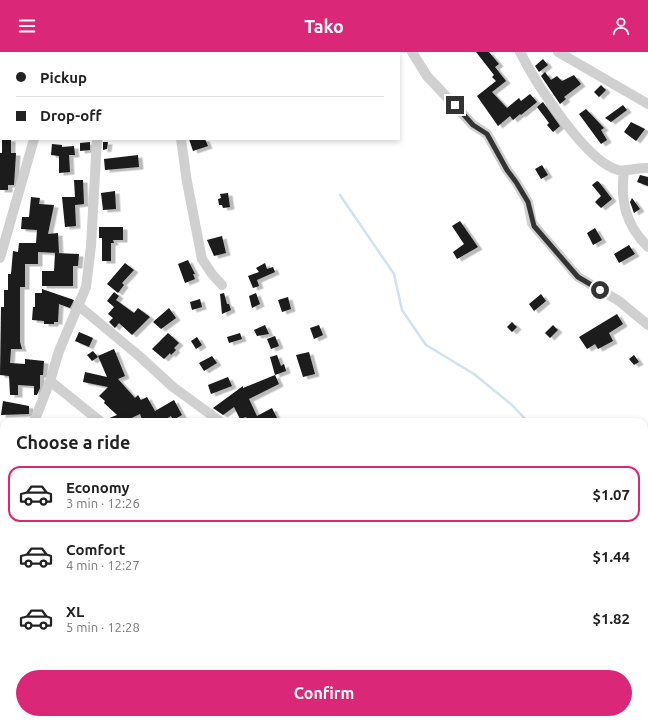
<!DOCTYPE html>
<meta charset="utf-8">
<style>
body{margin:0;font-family:Ubuntu,sans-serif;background:#f6f6f6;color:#222;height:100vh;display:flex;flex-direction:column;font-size:15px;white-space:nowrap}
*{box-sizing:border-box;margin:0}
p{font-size:13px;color:#767676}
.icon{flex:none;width:22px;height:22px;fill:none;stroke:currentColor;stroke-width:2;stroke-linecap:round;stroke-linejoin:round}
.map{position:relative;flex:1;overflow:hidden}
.details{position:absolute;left:0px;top:366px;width:648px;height:306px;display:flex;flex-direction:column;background:#fff;border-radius:12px 12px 0 0;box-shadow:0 2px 6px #0003}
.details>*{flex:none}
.banner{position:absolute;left:0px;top:0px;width:400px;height:88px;box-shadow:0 2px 6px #0003;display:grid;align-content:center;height:88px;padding:0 16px;background:#fff}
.end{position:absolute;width:18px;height:18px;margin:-9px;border:5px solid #333;background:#fff;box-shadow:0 0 0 2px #fff}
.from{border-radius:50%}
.banner b{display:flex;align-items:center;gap:14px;height:38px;font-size:15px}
.banner b+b{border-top:1px solid #e0e0e0}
.banner i{width:10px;height:10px;background:#222}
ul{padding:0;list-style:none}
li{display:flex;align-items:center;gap:12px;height:56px;margin:0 8px 6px;padding:0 8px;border:2px solid transparent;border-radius:12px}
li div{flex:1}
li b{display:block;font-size:15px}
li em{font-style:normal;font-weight:600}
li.selected{border-color:#db2777}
li>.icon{width:36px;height:36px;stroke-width:1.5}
h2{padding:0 16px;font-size:18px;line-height:48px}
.primary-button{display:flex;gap:8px;margin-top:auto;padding:8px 16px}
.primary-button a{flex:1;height:46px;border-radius:24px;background:#db2777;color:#fff;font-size:16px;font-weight:600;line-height:46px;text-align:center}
header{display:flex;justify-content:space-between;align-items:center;height:52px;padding:0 16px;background:#db2777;color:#fff;font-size:18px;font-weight:600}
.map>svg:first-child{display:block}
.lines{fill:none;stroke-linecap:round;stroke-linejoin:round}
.stream{stroke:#cfe2ee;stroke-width:2.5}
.building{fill:#1a1a1a;filter:url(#shadow)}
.minor{stroke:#d0d0d0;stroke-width:10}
.route{stroke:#333;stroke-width:5}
</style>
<header><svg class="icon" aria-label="menu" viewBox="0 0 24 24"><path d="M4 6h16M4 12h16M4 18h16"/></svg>Tako<svg class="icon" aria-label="person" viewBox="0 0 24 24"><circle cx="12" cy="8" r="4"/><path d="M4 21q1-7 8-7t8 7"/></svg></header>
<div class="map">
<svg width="648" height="672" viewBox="0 0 648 672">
<defs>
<filter id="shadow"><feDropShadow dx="4.5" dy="2.5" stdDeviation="0" flood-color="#0004"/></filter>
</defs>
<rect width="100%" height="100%" fill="#fff"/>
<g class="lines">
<path class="stream" d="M340,143L394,222L402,258L426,293L474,322L512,353L528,370
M644,521L648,528"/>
</g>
<path class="building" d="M476,0H489L499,12L495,15L506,29L492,40L507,56L519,46L521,49L530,42L537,50L521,63L520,62L513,68L510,64L498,74L477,44L496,29L492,25L494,23Z
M543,7L548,13L539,20L535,14Z
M545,20L551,28L557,24L562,29L574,23L581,32L564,45L566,47L560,52L541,24Z
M601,33L606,38L599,45L594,40Z
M543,50L560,74L553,80L547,73L549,71L537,55Z
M623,53L627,58L611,70L605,66Z
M586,57L604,76L601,78L607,88L601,92L579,62Z
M631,70L645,77L636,89L624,80Z
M2,87H11V101H16L14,133H8V138H0V101H2Z
M189,87H205L208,94L193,99Z
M90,90V98L80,99V91Z
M103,90H108L107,97L103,98Z
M52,92L62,93V95L74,94L75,103H69L70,120L59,121V104L51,103Z
M138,103L139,115L105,118L104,107Z
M542,113L548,123L541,127L535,117Z
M640,123L648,125V134L637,130Z
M74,128H83L84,152L75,153L76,174L65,175L62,145H75Z
M597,129L599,130L612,147L601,156L595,150L601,144L592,133Z
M115,139L116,157L103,158L101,141Z
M228,141L230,155L223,156L222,153H219L218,147L221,146L220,142Z
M31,145L40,146L39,152L54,153L48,182L58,181L59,201L38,200V212H25V235H20V290L22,297H11L10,311L25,312V307L44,309L43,323H40V336L37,343H34V334L18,333V343H10L9,324L0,323L1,255H4V238H8V222H11L13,199L18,200L19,191H36L37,178L21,177L22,165H29Z
M632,146L640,157L634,161L630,150Z
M460,169L478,195L457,207L453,200L464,192L452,174Z
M99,175H123V188H113L114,191H111V209H102V186H99Z
M595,176L602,188L593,193L587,181Z
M222,184L226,201L214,204L207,188Z
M629,193L635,202L619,211L614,202Z
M55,201L79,202L78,214H73V234H42V219H54Z
M188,208L195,222H193L195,227L185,231L178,212Z
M125,211L134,218L122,231L124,233L118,241L107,232Z
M265,211L267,217L273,215L275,220L257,228L259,234L253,236L248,224L259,220L256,216Z
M42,237L74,248L70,256L59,252L58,270H54V272H44V269L32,268L33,255H35V241H42Z
M114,240L119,244L116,248L134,261L138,256L150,265L132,283L119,271L115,276L109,270L113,266L108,262L114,255L107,249Z
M224,241L227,252H229L231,258L222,262L220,242Z
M256,241L260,252L252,256L249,244Z
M541,242L546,249L534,259L529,252Z
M288,245L291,257L282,260L278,248Z
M200,247L202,255L192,258L190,250Z
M169,256L176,266L161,277L153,270Z
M617,262L623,272L609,281L613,289L598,297L595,292L587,297L579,285Z
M512,270L517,275L512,280L507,275Z
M265,273L269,282L257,284L254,278Z
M319,273L323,283L314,287L310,276Z
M553,273L558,278L550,286L545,281Z
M79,280L93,286L89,295L75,289Z
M168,281L179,291L174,296L176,298L171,303L170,301L164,307L152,297Z
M240,281L242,287L229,291L227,285Z
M275,284L279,294L271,297L267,287Z
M197,285L202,293L196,297L191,289Z
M114,297L125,324L118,327L135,346L138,343L141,348L147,345L155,359L174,348L182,363L173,368L171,364L161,370H143L140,362L123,370H107V367L117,363L104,351L105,349L99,344L108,335L83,330L85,320L107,325L98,304Z
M93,299L98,305L92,309L87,303Z
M309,300L315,322L303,325L296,303Z
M277,303L281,314L284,312L286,319L275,323L270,305Z
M634,303L639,310L634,313L629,307Z
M212,304L217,311L204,319L199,311Z
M275,323L279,332L249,347L257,364L272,356L279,370H245L248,369L246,365L240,367L234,355L223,363L213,356L243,334V336Z
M228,325L232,334L211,342L208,333Z
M3,349L29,354V362L1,363Z"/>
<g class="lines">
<path class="minor" d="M86,0L87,1
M412,0L427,24L473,73L487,82L507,118L516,130L528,150L532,171L541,182L578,225L619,249L648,273
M520,0C535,30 586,110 618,118C626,120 638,115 648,116
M558,0L648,52
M63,1V0
M181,87L187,130L202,207L212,222L222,233
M624,119C620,150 626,173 648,195
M0,206L34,87
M79,254L138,303L173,335L221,370
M50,329L101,370
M34,370L50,329L59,299L86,235L91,194L97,87
M0,455L4,446
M0,502L4,503
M644,576L648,574
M0,609L4,613
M66,668L70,672
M206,668L210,672
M345,668L351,672
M459,668L463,672
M533,668L536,672"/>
</g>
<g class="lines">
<path class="route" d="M455,53L473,73L487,82L507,118L516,130L528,150L534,174L578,225L600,238"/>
</g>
</svg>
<i class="end from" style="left:600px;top:238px"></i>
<i class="end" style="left:455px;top:53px"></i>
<div class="banner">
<b><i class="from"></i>Pickup</b>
<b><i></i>Drop-off</b>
</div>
<section class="details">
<h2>Choose a ride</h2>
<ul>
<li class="selected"><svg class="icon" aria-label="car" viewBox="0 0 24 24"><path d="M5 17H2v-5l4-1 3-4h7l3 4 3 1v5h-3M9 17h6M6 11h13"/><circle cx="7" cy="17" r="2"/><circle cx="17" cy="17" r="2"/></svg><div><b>Economy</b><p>3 min · 12:26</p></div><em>$1.07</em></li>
<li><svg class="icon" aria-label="car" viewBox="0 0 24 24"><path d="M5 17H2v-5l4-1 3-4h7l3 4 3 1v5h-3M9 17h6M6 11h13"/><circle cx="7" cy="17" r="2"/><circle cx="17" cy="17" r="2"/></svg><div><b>Comfort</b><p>4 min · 12:27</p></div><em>$1.44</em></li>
<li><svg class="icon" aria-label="car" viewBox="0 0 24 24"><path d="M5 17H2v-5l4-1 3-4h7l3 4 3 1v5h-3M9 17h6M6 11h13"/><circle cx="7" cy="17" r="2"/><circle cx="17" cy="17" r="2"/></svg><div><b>XL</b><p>5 min · 12:28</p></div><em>$1.82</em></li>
</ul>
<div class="primary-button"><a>Confirm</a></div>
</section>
</div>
